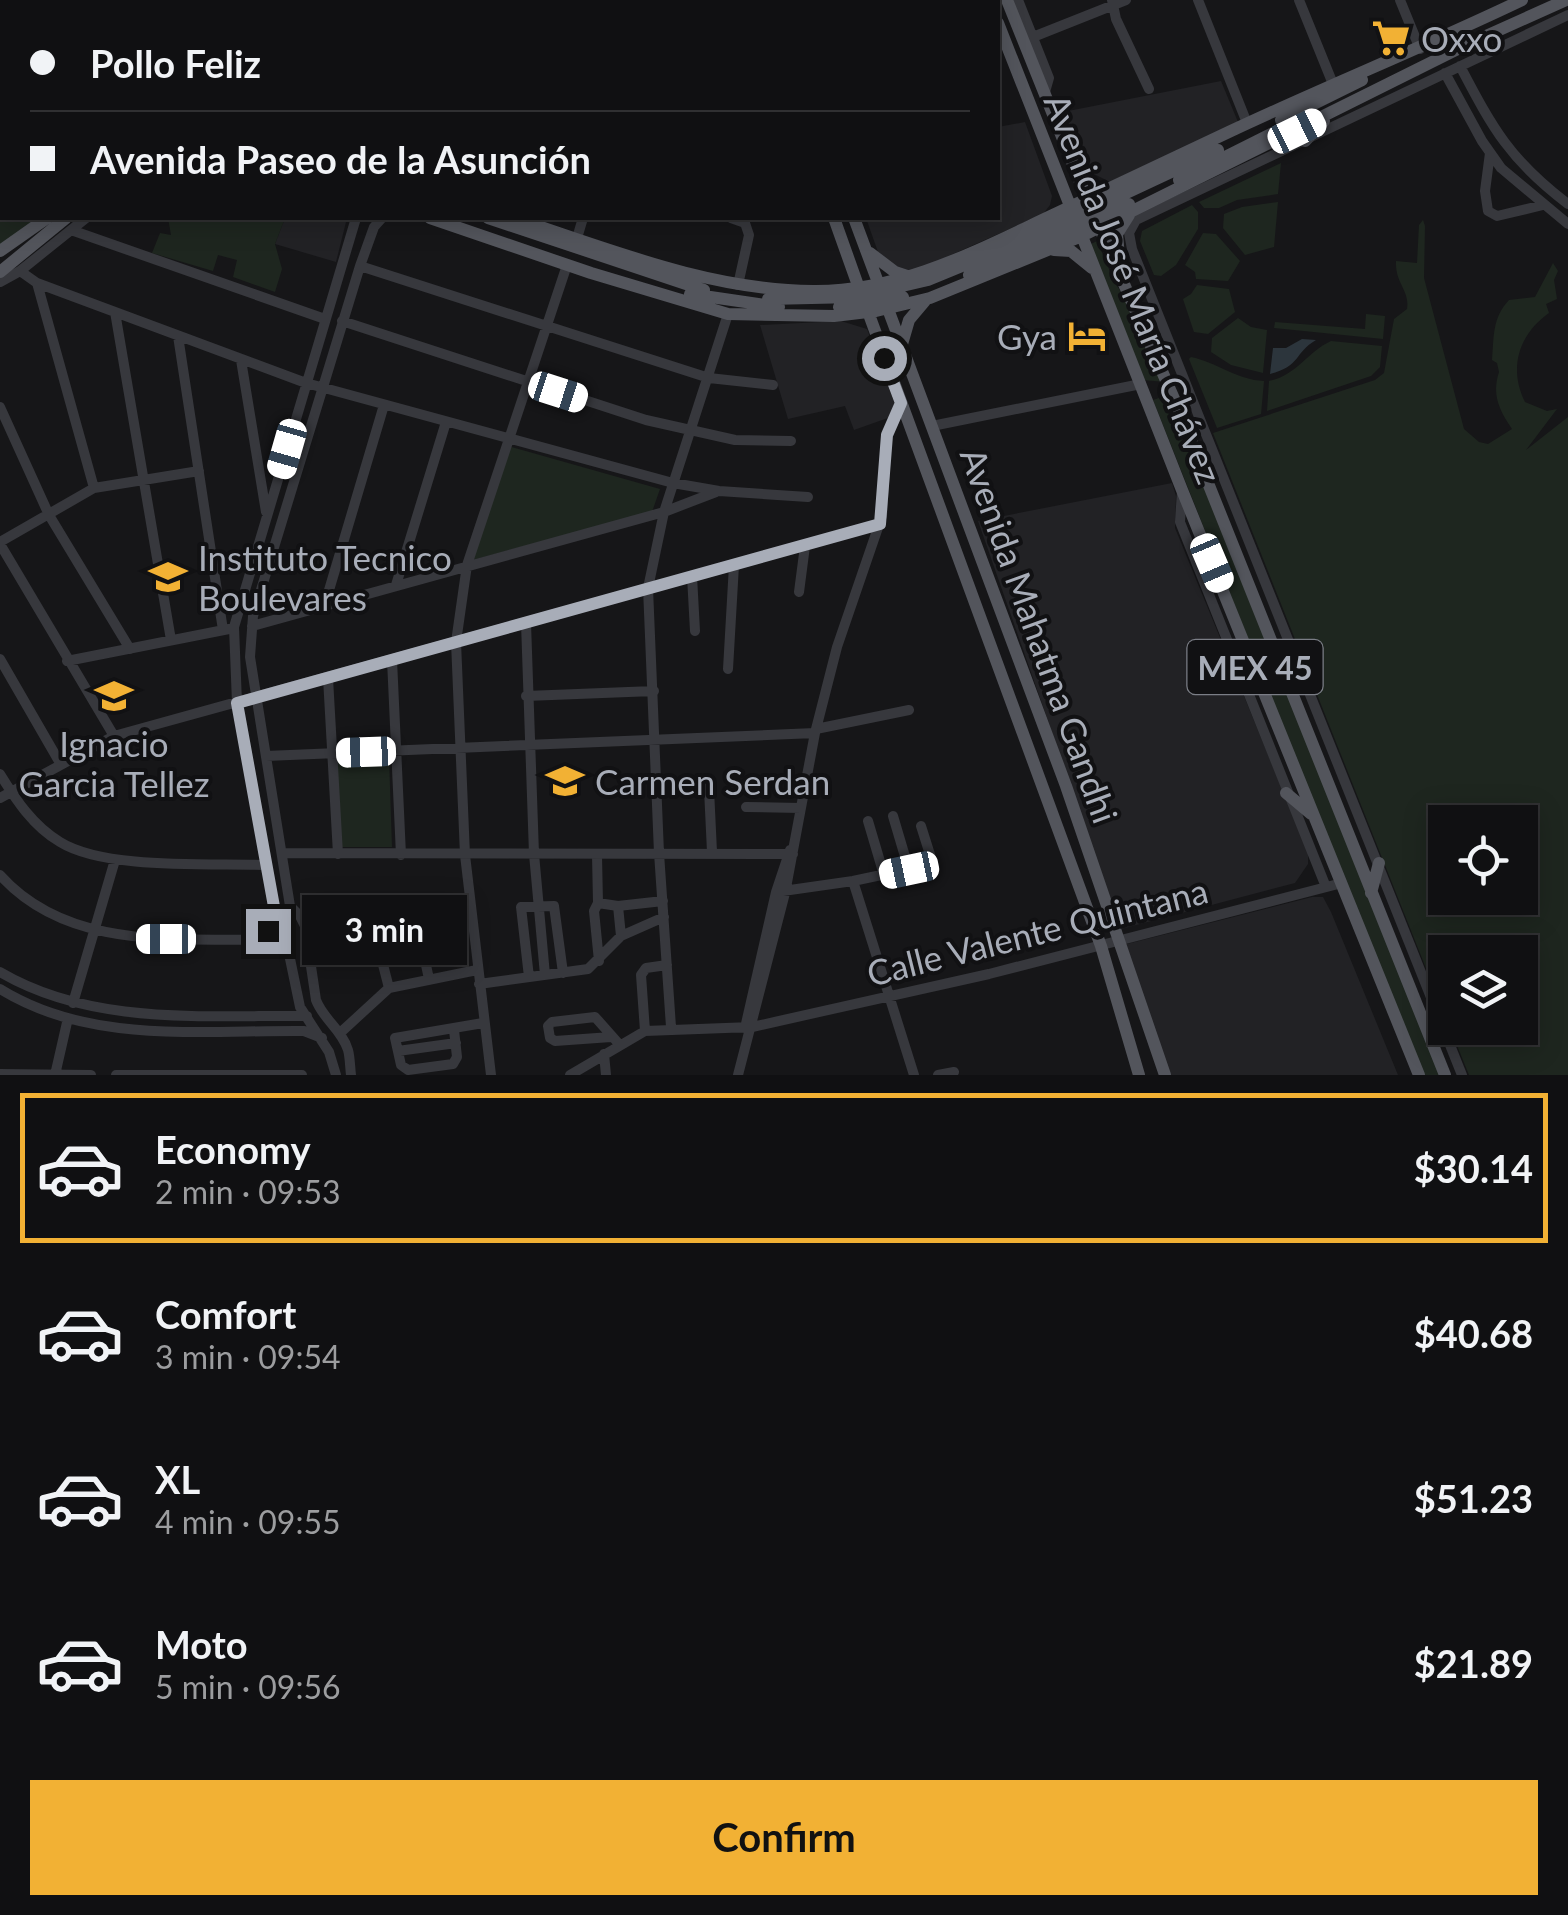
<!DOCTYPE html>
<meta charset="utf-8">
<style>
body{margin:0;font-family:Lato,sans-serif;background:#19191b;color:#f1f3f6;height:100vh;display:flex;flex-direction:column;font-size:38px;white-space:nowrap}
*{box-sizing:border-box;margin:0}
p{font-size:32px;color:#9c9d9f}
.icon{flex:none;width:55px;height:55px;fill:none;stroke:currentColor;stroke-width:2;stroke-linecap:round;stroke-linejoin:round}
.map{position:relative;height:1075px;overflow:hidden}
.panel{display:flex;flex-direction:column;background:#101012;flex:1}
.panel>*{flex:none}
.hud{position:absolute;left:0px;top:0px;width:1000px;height:220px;box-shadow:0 5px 25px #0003,0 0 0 2px #303032;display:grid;align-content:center;height:220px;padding:0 30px;background:#101012}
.controls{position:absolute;left:1428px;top:805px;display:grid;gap:20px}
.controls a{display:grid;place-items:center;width:110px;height:110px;border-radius:0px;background:#101012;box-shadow:0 5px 25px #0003,0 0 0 2px #303032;font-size:50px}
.end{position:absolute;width:45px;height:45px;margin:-22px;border:12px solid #a8adb8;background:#111;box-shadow:0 0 0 5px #111}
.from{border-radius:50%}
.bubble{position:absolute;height:70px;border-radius:0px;background:#101012;box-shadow:0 5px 25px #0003,0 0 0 2px #303032;font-size:32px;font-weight:700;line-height:70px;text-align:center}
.car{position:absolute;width:30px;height:60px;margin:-30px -15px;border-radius:12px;box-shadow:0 0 8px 2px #0007;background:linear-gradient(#fff 24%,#345 0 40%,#fff 0 76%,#345 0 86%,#fff 0)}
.hud b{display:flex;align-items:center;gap:35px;height:95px;font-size:38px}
.hud b+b{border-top:2px solid #303032}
.hud i{width:25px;height:25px;background:#f1f3f6}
ul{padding:18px 0 0;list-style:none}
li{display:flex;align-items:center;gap:30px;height:150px;margin:0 20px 15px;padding:0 10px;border:5px solid transparent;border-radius:0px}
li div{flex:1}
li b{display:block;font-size:38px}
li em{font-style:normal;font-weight:700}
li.selected{border-color:#f2b134}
li>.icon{width:90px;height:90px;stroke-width:1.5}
.primary-button{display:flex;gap:20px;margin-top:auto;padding:20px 30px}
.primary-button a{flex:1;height:115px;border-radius:0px;background:#f2b134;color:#111;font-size:40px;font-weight:700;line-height:115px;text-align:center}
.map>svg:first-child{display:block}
.built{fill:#222225}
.green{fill:#1e261f;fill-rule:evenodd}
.water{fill:#2c353c}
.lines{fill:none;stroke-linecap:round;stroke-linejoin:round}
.minor{stroke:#37383d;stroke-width:10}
.major{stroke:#53555c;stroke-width:12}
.route{stroke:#a8adb8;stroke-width:12}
.labels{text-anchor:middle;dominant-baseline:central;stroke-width:8;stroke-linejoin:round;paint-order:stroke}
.shield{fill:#111113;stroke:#7b7e86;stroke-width:2.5}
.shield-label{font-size:32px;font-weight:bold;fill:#a8adb8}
.poi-label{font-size:35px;fill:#a8adb8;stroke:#111113;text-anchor:start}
.street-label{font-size:35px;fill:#a8adb8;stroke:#111113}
</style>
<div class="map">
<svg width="1568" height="1075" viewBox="0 0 1568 1075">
<rect width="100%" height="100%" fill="#161618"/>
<path class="built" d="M1221,81L1238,122L1110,182L1088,171L1063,112Z
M1025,122L1052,196L1050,205L1043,214L915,271H900L878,252L866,218H998V127Z
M285,218H347L336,262L275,244Z
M841,321L867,329L899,414L854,430L845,406L788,419L760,325Z
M1172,483L1176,496L1175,528L1308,852V864L1295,883L1121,929L978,521Z
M1312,897H1323L1331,912L1398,1075H1160L1123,945Z"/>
<path class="green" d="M0,87L2,218H47L0,248Z
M1281,163L1278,194L1237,200L1219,208H1204L1199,202Z
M1278,202L1274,247L1245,255L1223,228L1224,214L1242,207Z
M1192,205L1198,212V229L1176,265L1161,276L1154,275L1140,241L1142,231Z
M168,218H285L275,244L282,269L275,292L233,277L237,260L218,255L213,271L152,253L160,233L171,235Z
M1423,220L1425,226L1424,278L1464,429L1479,442L1488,444L1512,429C1498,408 1492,394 1499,372L1497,363L1492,360C1494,337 1492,318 1509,300L1535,297L1553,263L1558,271L1554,280L1557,299L1546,304L1549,313C1519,334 1508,368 1525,402L1547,411L1557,409L1526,450L1568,417V1075H1469L1450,1028H1520V952H1445V1016L1213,433L1375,380L1384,373L1394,319L1407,309C1410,290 1395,284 1396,261L1417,263L1419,225ZM1445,822H1520V898H1445Z
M1203,233L1216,234L1240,261L1228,281L1196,279L1195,272L1185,265Z
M1097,241L1115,283L1140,321L1166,382L1142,380L1089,245Z
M1197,285L1229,289L1235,312L1208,334L1194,332L1183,299L1191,294Z
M1366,314L1385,316L1383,339L1274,328L1275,322L1365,329Z
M1238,318L1251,327L1267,330L1263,373L1231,365L1211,352L1212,338Z
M1331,341L1382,346L1380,367L1371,376L1267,411L1269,381C1296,376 1307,352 1331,341Z
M1191,357C1216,362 1237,380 1264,381L1261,414L1217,428L1189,359Z
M1162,397L1175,430L1191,448L1443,1075H1422L1153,400Z
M508,446L660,489L652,512L469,561Z
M389,757L392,847H341L337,758Z"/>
<path class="water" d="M1302,339L1316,340C1294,353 1301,366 1270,374L1273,348H1286Z"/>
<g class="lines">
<path class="minor" d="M69,0L77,2
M1018,0L1049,78L1045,92
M1112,0L1116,19L1149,89
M1198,0L1247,123
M1299,0L1333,84
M1400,0L1420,49
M170,2L171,0
M189,2L190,0
M285,2L298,0
M440,2L441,0
M655,2L667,0
M1033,37L1126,0
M1460,66C1493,129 1510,160 1568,204
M1445,73L1482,141L1501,168L1568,224
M1490,153L1485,191L1488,211L1497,216L1543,205
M731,218L745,223L749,235L738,285
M71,230L325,319
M577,238L583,218
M360,266L709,378L773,385
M20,271L37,283L306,383L673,483L719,491L808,497
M0,282L20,271L86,218
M37,283L94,488
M115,312L171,640
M342,321L646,420L735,440L791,441
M178,336L223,630
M241,360L266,512
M0,407L49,515L130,649
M932,426L1141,384
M1182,491L1180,522L1326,887
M0,542L94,488L199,471
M0,544L114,736
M692,576L695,631
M396,585L446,422
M799,592L805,546
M324,607L384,405
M526,623L534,854L545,975
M252,626L664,512L716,492
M0,659L60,763
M392,660L401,855
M67,661L229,629
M728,669L734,565
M328,678L338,854
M526,696L654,691
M816,729L909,710
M266,756L815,733
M0,774C16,800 33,826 60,842C105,870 211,863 265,865
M700,779L709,789L712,852
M0,798L114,736L880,524
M746,807L801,808
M893,816L909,870
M868,821L884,875
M282,853L793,854
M597,855L598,903L594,911L599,961
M0,875C68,951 178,938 270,940
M853,881L914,1075
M776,892L853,881L933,864L921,826
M598,903L618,906L663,901
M618,906L621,936
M280,910C266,915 267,928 270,940L288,949L300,1007L329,1052L336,1075
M275,912L237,703L234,627L356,218
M415,914L429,979
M0,972C92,1026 204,1015 307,1016
M529,977L521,907L554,906L563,973
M479,984L588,969L621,936L664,917
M389,988L380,953L359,939L355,906H390L415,914L470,911
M389,988L477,970
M0,989C90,1045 202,1030 304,1031L322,1038
M73,1003L115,860
M671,1027L659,853L648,588L664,512L728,314
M745,1028L776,892L790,850
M454,1030L457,1057L453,1064L408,1070L401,1065L395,1038L483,1023
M645,1031L641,975L646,968L667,965
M340,1033L389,988
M611,1037L555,1041L550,1038L548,1026L552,1022L595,1017L619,1044
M398,1051L456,1043
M604,1054L606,1075
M0,1074L91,1075
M55,1075L68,1018
M116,1075H302
M351,1075C350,1067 350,1057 348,1050C342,1030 323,1019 316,1000L305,926L300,916L290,906L250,657L253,616L360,266L374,227L382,218
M491,1075L465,855L456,642L467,565L567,265
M570,1075L645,1031L752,1027L989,974L1342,883
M738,1075L785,893L815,733L837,647L882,516L887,435L901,403
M938,1075L954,1072
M1462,1075L1132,249L1129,233L1136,220L1568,15"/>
<path class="major" d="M756,0L757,2
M774,0L775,2
M988,0L989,2
M1007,0L1087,199L1178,408L1445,1075
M998,23L1182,490L1419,1075
M0,47L2,48
M0,78L2,79
M1281,120L1362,80
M1305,141L1324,121
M1179,180L1295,122
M430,218L591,273L728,314L834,316L876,311L930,298L1082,236L1466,45L1566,0
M488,218L704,290
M514,218C611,250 709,290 813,291C901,292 978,250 1055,214C1114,186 1174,158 1233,130C1329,85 1426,46 1522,0
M834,218L860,291
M854,218L1066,786L1165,1075
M1054,250L1071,251L1092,268
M0,251L47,218
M870,253L895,272L907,276
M1119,257L1117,234L1129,215
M0,272L66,218
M969,275L1129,204
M690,294L779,307
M768,299L855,297L928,280L1030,238L1218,150
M839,307L903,297
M867,309L1101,946L1139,1075
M902,344L909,320L925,301
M1286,793L1311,814
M1371,893L1379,863"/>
</g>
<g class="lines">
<path class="route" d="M268,931V923L275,912L237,703L880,524L887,435L901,403L884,358"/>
</g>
<defs>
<g id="supermarket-bare" transform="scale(3)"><path d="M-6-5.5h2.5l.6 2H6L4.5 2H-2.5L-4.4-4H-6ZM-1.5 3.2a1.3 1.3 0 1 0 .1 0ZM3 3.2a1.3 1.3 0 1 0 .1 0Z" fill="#f2b134" stroke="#111113" stroke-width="2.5" paint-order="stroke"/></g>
<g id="hotel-bare" transform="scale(3)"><path d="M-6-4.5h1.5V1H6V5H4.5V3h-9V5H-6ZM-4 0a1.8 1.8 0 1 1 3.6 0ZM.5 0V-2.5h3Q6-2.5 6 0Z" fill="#f2b134" stroke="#111113" stroke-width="2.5" paint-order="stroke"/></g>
<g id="university-bare" transform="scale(3)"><path d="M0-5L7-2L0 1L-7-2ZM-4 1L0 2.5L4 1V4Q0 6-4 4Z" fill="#f2b134" stroke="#111113" stroke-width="2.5" paint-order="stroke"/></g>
<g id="school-bare" transform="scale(3)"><path d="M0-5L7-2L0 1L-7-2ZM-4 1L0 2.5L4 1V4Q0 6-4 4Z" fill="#f2b134" stroke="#111113" stroke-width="2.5" paint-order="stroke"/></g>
</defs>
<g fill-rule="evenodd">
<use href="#supermarket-bare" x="1391" y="38"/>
<use href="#hotel-bare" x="1087" y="336"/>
<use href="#university-bare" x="168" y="577"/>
<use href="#school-bare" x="114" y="696"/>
<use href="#school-bare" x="565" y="781"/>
</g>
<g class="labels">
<rect class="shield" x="1187.5" y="640" width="135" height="54" rx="8"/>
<g class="shield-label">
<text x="1255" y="667">MEX 45</text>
</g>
<g class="poi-label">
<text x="1421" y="38">Oxxo</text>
<text x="1057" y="336" text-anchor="end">Gya</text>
<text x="198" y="557">Instituto Tecnico<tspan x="198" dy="40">Boulevares</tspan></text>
<text x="114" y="743" text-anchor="middle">Ignacio<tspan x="114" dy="40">Garcia Tellez</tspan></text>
<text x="595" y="781">Carmen Serdan</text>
</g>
<g class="street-label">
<text transform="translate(1134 288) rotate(68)">Avenida José María Chávez</text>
<text transform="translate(1040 635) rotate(70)">Avenida Mahatma Gandhi</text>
<text transform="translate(1037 931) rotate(-14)">Calle Valente Quintana</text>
</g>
</g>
</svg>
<div class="controls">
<a><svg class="icon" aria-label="locate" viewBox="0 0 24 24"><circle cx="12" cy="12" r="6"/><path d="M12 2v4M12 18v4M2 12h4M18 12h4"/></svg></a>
<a><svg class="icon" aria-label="layers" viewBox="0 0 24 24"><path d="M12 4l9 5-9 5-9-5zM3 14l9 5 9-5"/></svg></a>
</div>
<i class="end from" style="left:884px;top:358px"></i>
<i class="end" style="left:268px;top:931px"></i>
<div class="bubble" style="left:302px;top:895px;width:165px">3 min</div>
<i class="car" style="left:1297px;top:131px;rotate:64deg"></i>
<i class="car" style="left:558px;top:392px;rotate:108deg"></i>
<i class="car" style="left:287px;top:449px;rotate:196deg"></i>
<i class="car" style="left:1212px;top:563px;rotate:157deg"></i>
<i class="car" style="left:366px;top:752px;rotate:268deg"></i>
<i class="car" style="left:909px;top:870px;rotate:258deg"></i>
<i class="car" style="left:166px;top:939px;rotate:270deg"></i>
<div class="hud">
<b><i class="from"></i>Pollo Feliz</b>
<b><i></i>Avenida Paseo de la Asunción</b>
</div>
</div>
<section class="panel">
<ul>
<li class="selected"><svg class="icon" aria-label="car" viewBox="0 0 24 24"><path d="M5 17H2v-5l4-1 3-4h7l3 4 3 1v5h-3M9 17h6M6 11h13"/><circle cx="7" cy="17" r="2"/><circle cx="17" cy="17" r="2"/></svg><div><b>Economy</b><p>2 min · 09:53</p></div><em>$30.14</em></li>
<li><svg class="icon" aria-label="car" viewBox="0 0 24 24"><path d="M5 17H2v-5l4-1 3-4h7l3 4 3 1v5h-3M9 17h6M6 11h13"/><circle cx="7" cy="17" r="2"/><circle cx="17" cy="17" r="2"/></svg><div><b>Comfort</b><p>3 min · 09:54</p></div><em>$40.68</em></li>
<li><svg class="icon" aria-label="car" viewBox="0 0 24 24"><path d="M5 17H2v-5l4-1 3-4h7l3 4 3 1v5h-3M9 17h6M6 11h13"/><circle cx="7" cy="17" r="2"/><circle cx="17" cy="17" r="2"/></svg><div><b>XL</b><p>4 min · 09:55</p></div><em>$51.23</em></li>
<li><svg class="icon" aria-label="car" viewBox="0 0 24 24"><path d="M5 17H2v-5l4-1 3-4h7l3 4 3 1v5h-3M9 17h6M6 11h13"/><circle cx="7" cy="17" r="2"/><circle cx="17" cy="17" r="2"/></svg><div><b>Moto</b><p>5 min · 09:56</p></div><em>$21.89</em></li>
</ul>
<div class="primary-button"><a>Confirm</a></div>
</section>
